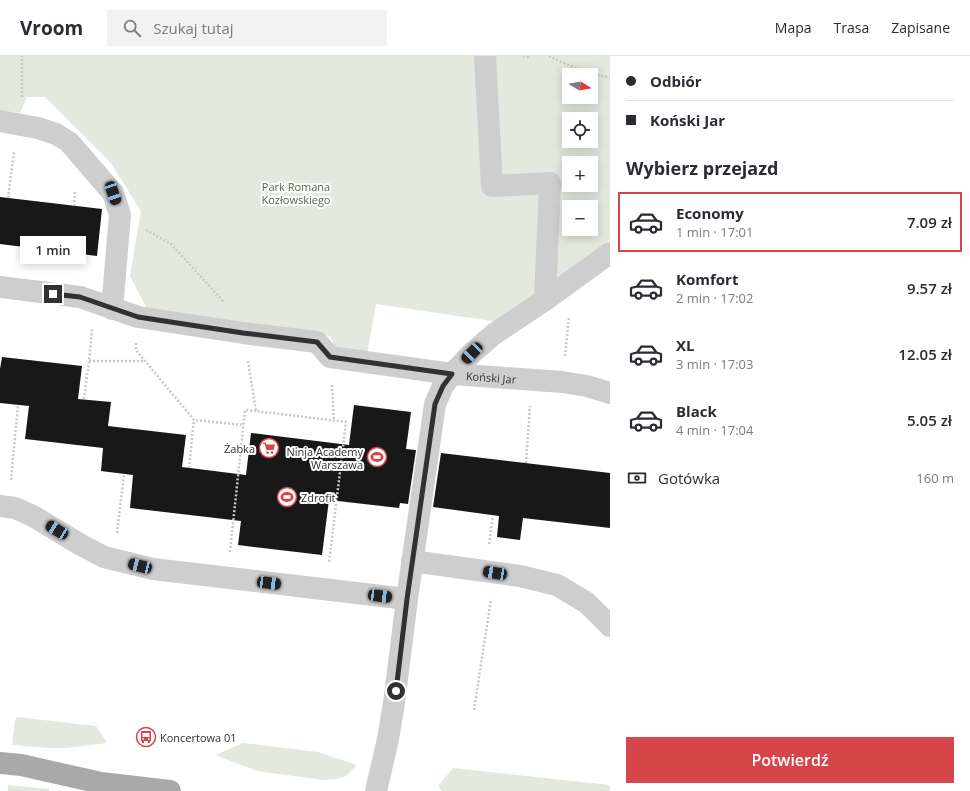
<!DOCTYPE html>
<html lang="pl">
<meta charset="utf-8">
<style>
body{margin:0;font-family:"Open Sans",sans-serif;background:#f2f2f3;color:#2b2b33;height:100vh;display:flex;flex-direction:column;font-size:15px;white-space:nowrap}
*{box-sizing:border-box;margin:0}
p{font-size:13px;color:#7c7c81}
.icon{flex:none;width:22px;height:22px;fill:none;stroke:currentColor;stroke-width:2;stroke-linecap:round;stroke-linejoin:round}
.map{position:relative;flex:1;overflow:hidden}
.drawer{display:flex;flex-direction:column;background:#fff;width:360px}
.drawer>*{flex:none}
.guide{display:grid;align-content:center;height:88px;padding:0 16px;background:#fff}
.needle{width:26px;rotate:101deg}
.fabs{position:absolute;left:562px;top:12px;display:grid;gap:8px}
.fabs a{display:grid;place-items:center;width:36px;height:36px;border-radius:0px;background:#fff;box-shadow:0 2px 10px #0003;font-size:20px}
.end{position:absolute;width:18px;height:18px;margin:-9px;border:5px solid #313131;background:#fff;box-shadow:0 0 0 2px #fff}
.from{border-radius:50%}
.bubble{position:absolute;height:28px;border-radius:0px;background:#fff;box-shadow:0 2px 10px #0003;font-size:13px;font-weight:600;line-height:28px;text-align:center}
.car{position:absolute;width:12px;height:24px;margin:-12px -6px;border-radius:5px;box-shadow:0 0 3px 1px #0007;background:linear-gradient(#222 24%,#8ab4d8 0 40%,#222 0 76%,#8ab4d8 0 86%,#222 0)}
.guide b{display:flex;align-items:center;gap:14px;height:38px;font-size:15px}
.guide b+b{border-top:1px solid #e1e1e2}
.guide i{width:10px;height:10px;background:#2b2b33}
ul{padding:0;list-style:none}
li{display:flex;align-items:center;gap:12px;height:60px;margin:0 8px 6px;padding:0 8px;border:2px solid transparent;border-radius:0px}
li div{flex:1}
li b{display:block;font-size:15px}
li em{font-style:normal;font-weight:600}
li.active{border-color:#d5454a}
li>.icon{width:36px;height:36px;stroke-width:1.5}
h2{padding:0 16px;font-size:18px;line-height:48px}
.pay{display:flex;align-items:center;gap:10px;height:44px;padding:0 16px;font-size:15px}
.pay p{margin-inline-start:auto}
.action{display:flex;gap:8px;margin-top:auto;padding:8px 16px}
.action a{flex:1;height:46px;border-radius:0px;background:#d5454a;color:#fff;font-size:16px;font-weight:600;line-height:46px;text-align:center}
header{display:flex;align-items:center;gap:24px;box-sizing:border-box;height:56px;padding:0 20px;background:#fff;border-bottom:1px solid #e1e1e2}
header strong{font-size:19px}
nav{display:flex;gap:22px;margin-inline-start:auto;font-size:14px}
.search{width:280px;height:36px;background:#f2f2f3;display:flex;align-items:center;gap:10px;box-sizing:border-box;padding:0 14px;border-radius:0px;color:#7c7c81;font-size:15px}
main{display:flex;flex:1;min-height:0}
.map>svg:first-child{display:block}
.green{fill:#e3e9dd;fill-rule:evenodd}
.building{fill:#181818}
.lines{fill:none;stroke-linecap:round;stroke-linejoin:round}
.path{stroke:#c8c8c8;stroke-width:2.5;stroke-dasharray:2 2;stroke-linecap:butt}
.minor{stroke:#cecece;stroke-width:22}
.major{stroke:#a9a9a9;stroke-width:22}
.route{stroke:#313131;stroke-width:5}
.labels{text-anchor:middle;dominant-baseline:central;stroke-width:4;stroke-linejoin:round;paint-order:stroke}
.park-label{font-size:11px;fill:#526942;stroke:#fff}
.street-label{font-size:11px;fill:#313131;stroke:#fff}
.poi-label{font-size:11px;fill:#313131;stroke:#fff;text-anchor:end}
</style>
<header>
<strong>Vroom</strong>
<div class="search"><svg class="icon" aria-label="search" viewBox="0 0 24 24"><circle cx="10" cy="10" r="6"/><path d="M15 15l6 6"/></svg>Szukaj tutaj</div>
<nav><a>Mapa</a><a>Trasa</a><a>Zapisane</a></nav>
</header>
<main>
<div class="map">
<svg width="610" height="735" viewBox="0 0 610 735">
<rect width="100%" height="100%" fill="#fff"/>
<path class="green" d="M0,0H610V184L499,266L376,248L367,298L337,297L330,280L148,255L130,220L141,155L111,107L45,41H27L20,57L0,55ZM569,19H591V41H569ZM569,63H591V85H569ZM569,107H591V129H569ZM569,151H591V173H569Z
M17,661L96,670L107,687L66,692H48L12,689L15,664Z
M243,687L318,696L357,709L346,720L336,723L323,724L257,715L215,699Z
M453,712L610,729V735H442L438,730Z
M8,729L49,733V735H8Z"/>
<path class="building" d="M0,141L102,153L97,200L0,188Z
M2,301L82,310L78,343L111,346L108,370L186,379L182,411L246,419L251,377L349,389L354,349L411,356L406,393L416,394L408,448L400,447L399,452L329,444L322,499L238,489L241,465L130,452L133,419L101,415L103,392L25,383L29,350L0,347V313Z
M441,397L610,417V472L523,462L520,484L497,481L499,460L433,451Z"/>
<g class="lines">
<path class="path" d="M523,0L527,1L529,0
M549,0C568,10 589,17 610,22
M22,41V0
M8,142L14,96
M74,150L75,134
M146,174L171,188L224,246
M136,287V294L194,364L244,369
M565,300L569,261
M89,305H145
M248,305L256,355L346,366L329,507
M332,329L334,365
M84,343L89,305L92,273
M526,407L530,350
M189,412L194,364
M11,424L18,349
M117,477L124,418
M489,488L493,459
M230,496L245,354L256,355
M474,654L491,543"/>
<g class="minor">
<path d="M485,0L492,130L550,127L545,244"/>
<path d="M0,65L38,72L56,78L69,86L113,137L120,159L112,253"/>
<path id="s1" d="M0,231L80,241L138,261L243,277L317,286L330,301L452,318L562,326L587,330L610,337"/>
<path d="M0,450L15,452L33,460L81,489L104,501L153,513L407,543"/>
<path d="M412,505L520,520L557,529L587,547L610,570"/>
<path d="M376,735L388,683L394,647L407,543L435,348L443,330L452,318L472,297L494,278L545,244L610,197"/>
</g>
<path class="major" d="M0,707L21,709L101,727L170,735"/>
</g>
<g class="lines">
<path class="route" d="M53,238L80,241L138,261L243,277L317,286L330,301L452,318L443,330L435,348L407,543L396,635"/>
</g>
<defs>
<g id="supermarket-ring" transform="scale(1)"><circle r="9.5" fill="#fff" stroke="#d5454a" stroke-width="1.5"/><path d="M-6-5.5h2.5l.6 2H6L4.5 2H-2.5L-4.4-4H-6ZM-1.5 3.2a1.3 1.3 0 1 0 .1 0ZM3 3.2a1.3 1.3 0 1 0 .1 0Z" fill="#d5454a"/></g>
<g id="stadium-ring" transform="scale(1)"><circle r="9.5" fill="#fff" stroke="#d5454a" stroke-width="1.5"/><path d="M0-5a6.5 5 0 1 0 0 10a6.5 5 0 1 0 0-10ZM-3.5-1.8h7v3.6h-7Z" fill="#d5454a"/></g>
<g id="bus-ring" transform="scale(1)"><circle r="9.5" fill="#fff" stroke="#d5454a" stroke-width="1.5"/><path d="M-5-6H5V4H4V6H2V4H-2V6H-4V4H-5ZM-3.5-4V0h7V-4ZM-3.5 1.2v1.5H-2V1.2ZM2 1.2v1.5H3.5V1.2Z" fill="#d5454a"/></g>
</defs>
<g fill-rule="evenodd">
<use href="#supermarket-ring" x="269" y="392"/>
<use href="#stadium-ring" x="377" y="401"/>
<use href="#stadium-ring" x="287" y="441"/>
<use href="#bus-ring" x="146" y="681"/>
</g>
<g class="labels">
<g class="park-label">
<text x="296" y="130">Park Romana<tspan x="296" dy="13">Kozłowskiego</tspan></text>
</g>
<g class="street-label">
<text stroke="none"><textPath href="#s1" startOffset="505">Koński Jar</textPath></text>
</g>
<g class="poi-label">
<text x="255" y="392">Żabka</text>
<text x="363" y="395">Ninja Academy<tspan x="363" dy="13">Warszawa</tspan></text>
<text x="301" y="441" text-anchor="start">Zdrofit</text>
<text x="160" y="681" text-anchor="start">Koncertowa 01</text>
</g>
</g>
</svg>
<div class="fabs">
<a><svg class="needle" viewBox="-14 -14 28 28"><path d="M0-13l5 13h-10z" fill="#e53935"/><path d="M0 13l5-13h-10z" fill="#7c7c81"/></svg></a>
<a><svg class="icon" aria-label="locate" viewBox="0 0 24 24"><circle cx="12" cy="12" r="6"/><path d="M12 2v4M12 18v4M2 12h4M18 12h4"/></svg></a>
<a>+</a>
<a>−</a>
</div>
<i class="end from" style="left:396px;top:635px"></i>
<i class="end" style="left:53px;top:238px"></i>
<div class="bubble" style="left:20px;top:180px;width:66px">1 min</div>
<i class="car" style="left:113px;top:137px;rotate:161deg"></i>
<i class="car" style="left:472px;top:297px;rotate:224deg"></i>
<i class="car" style="left:57px;top:474px;rotate:302deg"></i>
<i class="car" style="left:140px;top:510px;rotate:284deg"></i>
<i class="car" style="left:495px;top:517px;rotate:279deg"></i>
<i class="car" style="left:269px;top:527px;rotate:97deg"></i>
<i class="car" style="left:380px;top:540px;rotate:97deg"></i>
</div>
<section class="drawer">
<div class="guide">
<b><i class="from"></i>Odbiór</b>
<b><i></i>Koński Jar</b>
</div>
<h2>Wybierz przejazd</h2>
<ul>
<li class="active"><svg class="icon" aria-label="car" viewBox="0 0 24 24"><path d="M5 17H2v-5l4-1 3-4h7l3 4 3 1v5h-3M9 17h6M6 11h13"/><circle cx="7" cy="17" r="2"/><circle cx="17" cy="17" r="2"/></svg><div><b>Economy</b><p>1 min · 17:01</p></div><em>7.09 zł</em></li>
<li><svg class="icon" aria-label="car" viewBox="0 0 24 24"><path d="M5 17H2v-5l4-1 3-4h7l3 4 3 1v5h-3M9 17h6M6 11h13"/><circle cx="7" cy="17" r="2"/><circle cx="17" cy="17" r="2"/></svg><div><b>Komfort</b><p>2 min · 17:02</p></div><em>9.57 zł</em></li>
<li><svg class="icon" aria-label="car" viewBox="0 0 24 24"><path d="M5 17H2v-5l4-1 3-4h7l3 4 3 1v5h-3M9 17h6M6 11h13"/><circle cx="7" cy="17" r="2"/><circle cx="17" cy="17" r="2"/></svg><div><b>XL</b><p>3 min · 17:03</p></div><em>12.05 zł</em></li>
<li><svg class="icon" aria-label="car" viewBox="0 0 24 24"><path d="M5 17H2v-5l4-1 3-4h7l3 4 3 1v5h-3M9 17h6M6 11h13"/><circle cx="7" cy="17" r="2"/><circle cx="17" cy="17" r="2"/></svg><div><b>Black</b><p>4 min · 17:04</p></div><em>5.05 zł</em></li>
</ul>
<div class="pay"><svg class="icon" aria-label="cash" viewBox="0 0 24 24"><path d="M3 7h18v10H3z"/><circle cx="12" cy="12" r="2"/></svg>Gotówka<p>160 m</p></div>
<div class="action"><a>Potwierdź</a></div>
</section>
</main>
